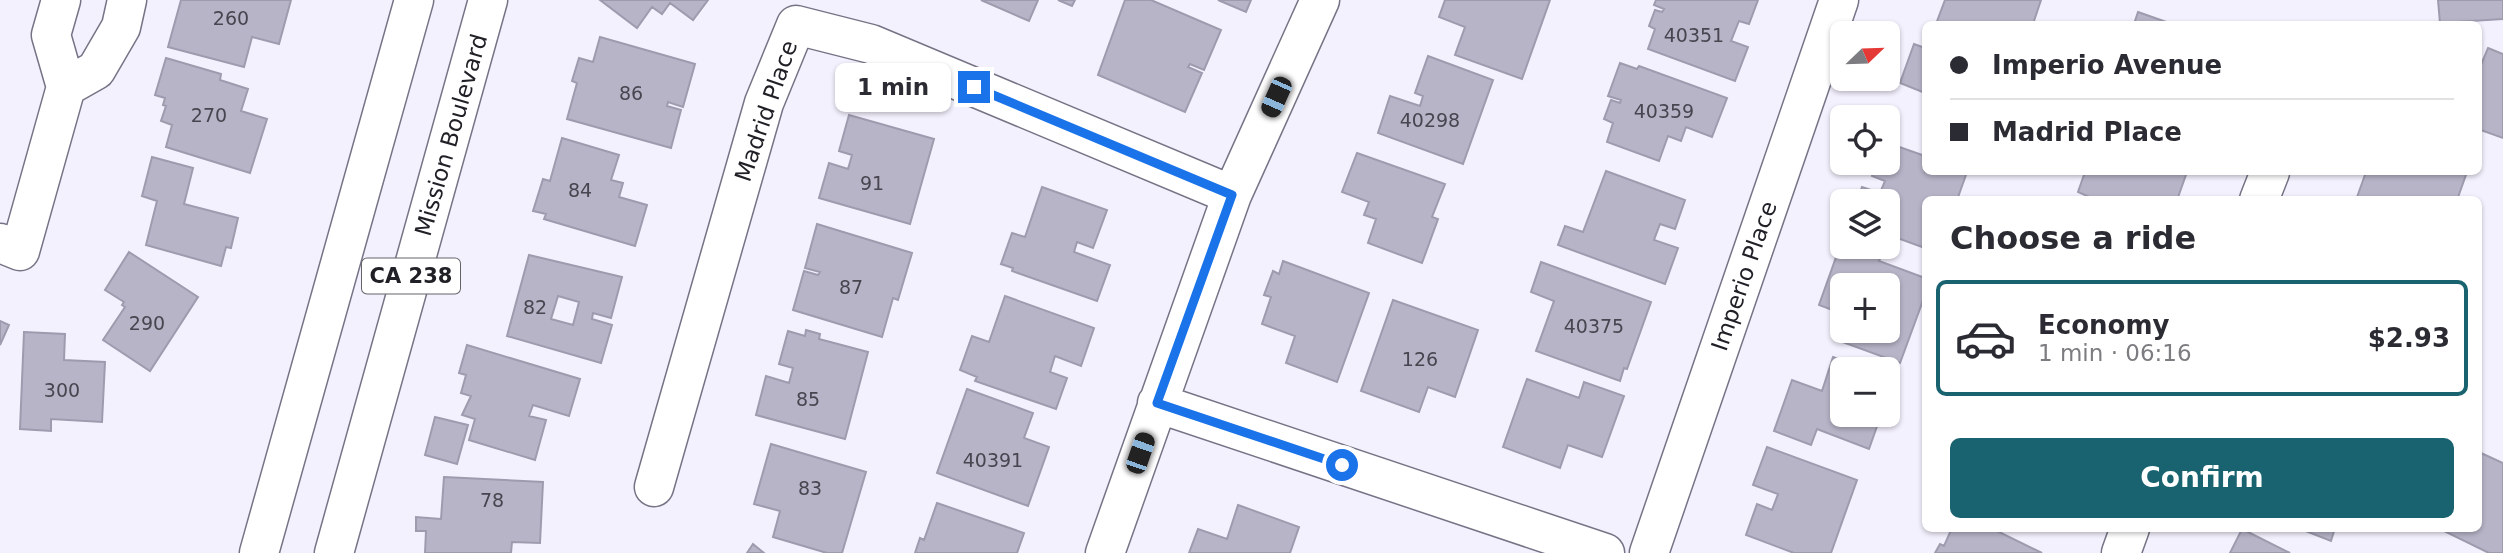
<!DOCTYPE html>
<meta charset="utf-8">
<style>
body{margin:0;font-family:"DejaVu Sans",sans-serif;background:#f7f7f7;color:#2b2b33;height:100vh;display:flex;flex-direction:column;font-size:26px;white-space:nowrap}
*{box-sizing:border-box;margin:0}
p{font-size:23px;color:#7c7c81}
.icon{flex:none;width:38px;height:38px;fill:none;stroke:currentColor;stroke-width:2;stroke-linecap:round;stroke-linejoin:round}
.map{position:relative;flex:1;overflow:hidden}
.side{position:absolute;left:1922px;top:196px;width:560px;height:336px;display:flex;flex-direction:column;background:#fff;border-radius:10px;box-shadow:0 2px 5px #0004}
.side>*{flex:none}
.hud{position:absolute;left:1922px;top:21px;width:560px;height:154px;border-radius:10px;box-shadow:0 2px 5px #0004;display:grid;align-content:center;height:154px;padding:0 28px;background:#fff}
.needle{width:46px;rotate:67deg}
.fabs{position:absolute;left:1830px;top:21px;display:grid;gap:14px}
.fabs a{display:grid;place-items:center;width:70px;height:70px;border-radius:10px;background:#fff;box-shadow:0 2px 5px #0004;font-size:35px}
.end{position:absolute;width:32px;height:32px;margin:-16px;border:9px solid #1a73e8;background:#fff;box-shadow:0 0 0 4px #fff}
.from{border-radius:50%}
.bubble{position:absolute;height:49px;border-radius:10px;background:#fff;box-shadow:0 2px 5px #0004;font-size:23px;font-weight:600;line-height:49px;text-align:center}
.car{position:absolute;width:21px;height:42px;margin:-21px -10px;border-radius:9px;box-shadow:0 0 5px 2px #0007;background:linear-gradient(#222 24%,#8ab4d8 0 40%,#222 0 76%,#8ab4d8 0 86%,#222 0)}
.hud b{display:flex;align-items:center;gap:24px;height:66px;font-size:26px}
.hud b+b{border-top:2px solid #e1e1e2}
.hud i{width:18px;height:18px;background:#2b2b33}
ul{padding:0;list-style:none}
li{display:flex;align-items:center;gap:21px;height:116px;margin:0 14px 10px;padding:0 14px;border:4px solid transparent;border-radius:10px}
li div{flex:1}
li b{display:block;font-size:26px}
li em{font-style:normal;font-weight:600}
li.active{border-color:#196370}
li>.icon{width:63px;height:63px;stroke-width:1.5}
h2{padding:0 28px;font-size:32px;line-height:84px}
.action{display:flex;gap:14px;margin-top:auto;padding:14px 28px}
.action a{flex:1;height:80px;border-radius:10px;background:#196370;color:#fff;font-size:28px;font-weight:600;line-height:80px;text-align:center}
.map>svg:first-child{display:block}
.building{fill:#b8b4c8;stroke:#9f9baf;stroke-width:2;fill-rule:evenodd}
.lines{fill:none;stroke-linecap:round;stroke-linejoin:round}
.minor-casing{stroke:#777386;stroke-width:41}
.major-casing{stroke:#777386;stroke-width:41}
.minor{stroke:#fff;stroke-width:38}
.major{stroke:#fff;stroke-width:38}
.route{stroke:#1a73e8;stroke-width:9}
.labels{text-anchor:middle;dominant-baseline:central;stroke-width:6;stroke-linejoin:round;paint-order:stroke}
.number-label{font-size:19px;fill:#47454f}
.shield{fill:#fff;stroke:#646368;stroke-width:2}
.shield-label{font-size:21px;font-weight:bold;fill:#212027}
.street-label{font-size:23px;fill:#212027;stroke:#fff}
</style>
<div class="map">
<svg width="2503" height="553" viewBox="0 0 2503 553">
<rect width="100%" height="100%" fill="#f4f1fe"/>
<path class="building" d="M181,0H291L279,44L252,37L244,67L168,47Z
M600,0H708L693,20L670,3L662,14L652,7L637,28Z
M981,0H1038L1029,21Z
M1058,0H1075L1072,6Z
M1125,0H1151L1221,30L1204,70L1190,64L1188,67L1202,73L1185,112L1098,75Z
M1218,0H1251L1246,12Z
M1445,0H1550L1522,79L1455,55L1465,27L1439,17Z
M1656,0H1758L1749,24L1739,21L1731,41L1748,47L1735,81L1648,49L1655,29L1649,26L1655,10L1662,12L1664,9L1654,5Z
M1945,0H2041L2033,24H1936Z
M2438,0H2503V19L2440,23Z
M2138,12L2172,24H2134Z
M600,37L695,64L683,107L668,102L667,106L681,110L671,148L567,119L577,83L572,81L579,58L593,62Z
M1914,44L1925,48V93L1900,83Z
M2488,48L2503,54V138L2478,129V72Z
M1428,56L1493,80L1463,164L1378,133L1390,96L1420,106L1423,96L1415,93Z
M166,58L221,74L220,80L248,89L241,111L267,119L250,173L166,147L172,125L161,121L166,106L163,105L165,98L155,95Z
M1620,63L1637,69L1639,66L1727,98L1712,137L1686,127L1681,141L1668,136L1659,161L1607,142L1613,123L1604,119L1611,100L1620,103L1621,100L1608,96Z
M849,115L934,139L910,224L819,198L829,163L848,169L852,155L839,151Z
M562,138L619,155L611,180L623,183L619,197L647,205L635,246L544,219L546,214L533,211L543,179L550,181Z
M1888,143L1925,156V172H1967L1957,200H1925V248L1892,236L1888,246V201H1857L1862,187L1880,193L1885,181L1872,176L1877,163H1888Z
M1357,153L1445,184L1432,217L1438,219L1422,263L1368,243L1376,219L1364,215L1369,202L1342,192Z
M152,157L193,168L184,204L238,218L231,248L226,247L221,266L146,245L157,201L142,196Z
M1606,171L1685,200L1675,229L1660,224L1654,240L1678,248L1665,284L1558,245L1565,226L1583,232Z
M2085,172H2187L2177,200H2096L2078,192Z
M2366,172L2394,174L2467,172L2457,200H2356Z
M1042,187L1107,210L1093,248L1077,242L1074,252L1110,265L1097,301L1012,271L1013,268L1001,264L1012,233L1025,237Z
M817,224L912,253L898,300L893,298L882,337L793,310L804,271L818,275L820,272L805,268Z
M1840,246L1854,251L1856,247L1884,249L1879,261L1925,278V295L1900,363L1834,339L1843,314L1819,305ZM1843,285H1888V331H1843Z
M129,252L198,297L150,371L103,340L125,307L122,305L124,302L105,290Z
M529,255L622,277L611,318L593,313L592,319L612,325L601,363L507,336ZM558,296L579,302L573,325L551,319Z
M1283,261L1369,293L1337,382L1286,363L1295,336L1262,324L1271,297L1264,295L1273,271L1279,274Z
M1541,262L1651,302L1627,369L1624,368L1620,381L1536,351L1554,301L1531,292Z
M1005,296L1094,328L1081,366L1055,356L1050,372L1067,378L1056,409L975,381L977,377L960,370L972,336L989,342Z
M1393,300L1478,330L1455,397L1428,387L1419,412L1361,391Z
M0,321L9,325L0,345Z
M806,330L820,334L819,339L868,352L845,439L756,415L766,376L789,383L793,368L779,364L788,331L805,336Z
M24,332L65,334L64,360L105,362L102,422L51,419V431L20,429Z
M467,345L580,379L569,416L533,405L529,416L546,420L535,460L469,440L475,419L462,415L471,396L461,393L466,375L459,373Z
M1833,357L1865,369H1843V415H1881L1869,449L1817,429L1811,445L1774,431L1792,380L1822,391Z
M1888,378L1894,380L1888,395Z
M1527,379L1579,398L1584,382L1624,396L1602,457L1568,445L1560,468L1503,447Z
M967,389L1033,413L1024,438L1049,447L1028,506L937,473Z
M435,417L468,425L457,464L425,455Z
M771,444L866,472L842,553H827L773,537L780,511L754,504Z
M1767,447L1857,480L1831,553H1794L1746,535L1757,504L1772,510L1778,494L1753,485Z
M2481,453L2503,463V553H2489L2444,531L2445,528H2478V460Z
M444,477L543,482L540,543L512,542L511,553H425L426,531H416V517L441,519Z
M937,503L1024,533L1017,553H915L920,538L924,540Z
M1238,505L1299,527L1290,553H1189L1198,529L1227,539Z
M1952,528H1991L2042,553H1935L1940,544L1944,546Z
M2298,528H2335L2331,541Z
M2242,529L2290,553H2230Z
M753,544L764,553H747Z"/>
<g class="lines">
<g class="minor-casing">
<path id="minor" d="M66,87L96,70L121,27L127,0
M2259,200L2270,172
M0,243L20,251L66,87L51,35L61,0
M1157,403L1605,553
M654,487L764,103L796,25L871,44L1232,195
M1105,553L1232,195L1320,0
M1649,553L1839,0
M2121,553L2130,528"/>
</g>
<g class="major-casing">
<path id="major" d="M259,553L414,0
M334,553L488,0"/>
</g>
<use href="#minor" class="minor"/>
<use href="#major" class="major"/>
</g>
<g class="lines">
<path class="route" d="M974,87L1232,195L1157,403L1342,465"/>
</g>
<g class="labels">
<g class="number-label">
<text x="231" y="18">260</text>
<text x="1694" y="35">40351</text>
<text x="631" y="93">86</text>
<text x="1664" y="111">40359</text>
<text x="209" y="115">270</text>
<text x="1430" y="120">40298</text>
<text x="872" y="183">91</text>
<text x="580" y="190">84</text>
<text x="851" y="287">87</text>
<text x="535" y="307">82</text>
<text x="147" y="323">290</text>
<text x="1594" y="326">40375</text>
<text x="1420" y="359">126</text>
<text x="62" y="390">300</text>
<text x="808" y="399">85</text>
<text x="993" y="460">40391</text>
<text x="810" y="488">83</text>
<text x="492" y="500">78</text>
</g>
<rect class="shield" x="362" y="258.5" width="98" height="35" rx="5"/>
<g class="shield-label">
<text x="411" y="276">CA 238</text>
</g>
<g class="street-label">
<text transform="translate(766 111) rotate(-71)">Madrid Place</text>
<text transform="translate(451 135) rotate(-74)">Mission Boulevard</text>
<text transform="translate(1744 276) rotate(-71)">Imperio Place</text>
</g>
</g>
</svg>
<div class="fabs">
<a><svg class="needle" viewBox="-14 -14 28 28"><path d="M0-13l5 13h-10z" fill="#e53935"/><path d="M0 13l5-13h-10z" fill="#7c7c81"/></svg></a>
<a><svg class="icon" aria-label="locate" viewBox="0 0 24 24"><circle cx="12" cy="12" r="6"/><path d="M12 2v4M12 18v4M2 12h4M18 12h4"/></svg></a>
<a><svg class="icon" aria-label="layers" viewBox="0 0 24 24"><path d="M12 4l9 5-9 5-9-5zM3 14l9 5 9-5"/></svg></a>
<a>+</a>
<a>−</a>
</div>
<i class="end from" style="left:1342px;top:465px"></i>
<i class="end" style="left:974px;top:87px"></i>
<div class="bubble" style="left:835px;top:63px;width:116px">1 min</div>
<i class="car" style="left:1276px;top:97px;rotate:204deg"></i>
<i class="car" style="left:1140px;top:453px;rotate:19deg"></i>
<div class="hud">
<b><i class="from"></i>Imperio Avenue</b>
<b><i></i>Madrid Place</b>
</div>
<section class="side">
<h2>Choose a ride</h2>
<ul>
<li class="active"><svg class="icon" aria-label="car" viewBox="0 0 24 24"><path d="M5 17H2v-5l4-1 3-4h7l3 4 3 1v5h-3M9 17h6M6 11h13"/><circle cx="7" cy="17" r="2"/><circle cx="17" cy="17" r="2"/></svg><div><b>Economy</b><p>1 min · 06:16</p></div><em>$2.93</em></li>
</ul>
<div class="action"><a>Confirm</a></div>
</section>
</div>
